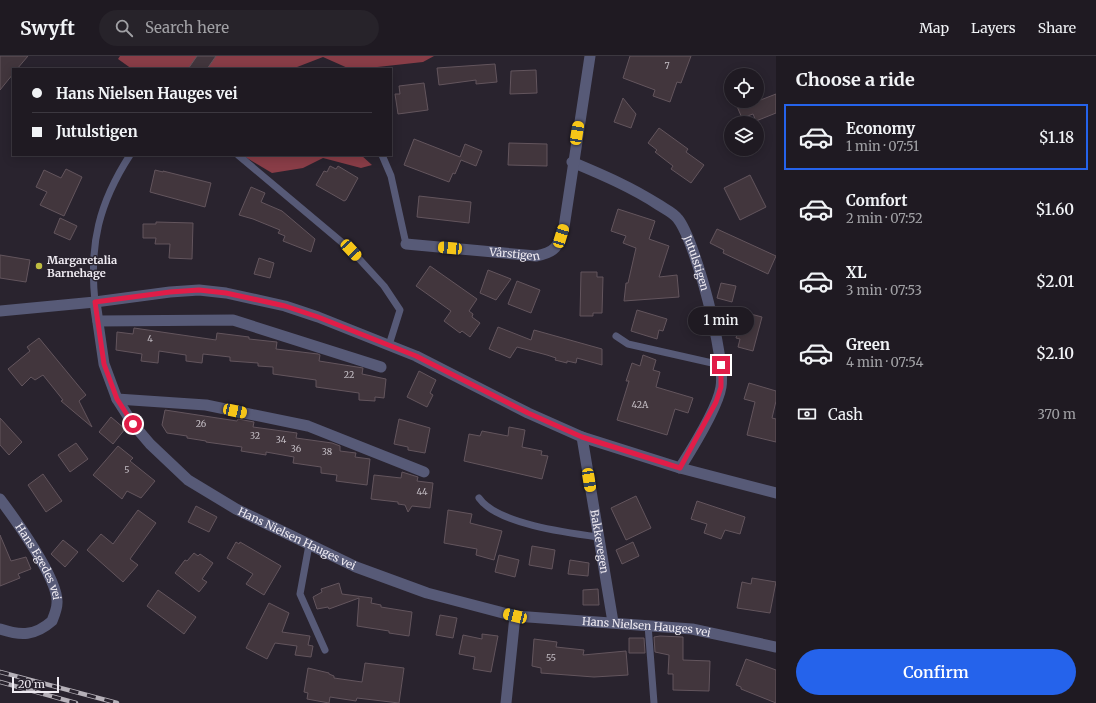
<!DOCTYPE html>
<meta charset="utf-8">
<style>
body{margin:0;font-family:Merriweather,serif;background:#27232a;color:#f1f3f6;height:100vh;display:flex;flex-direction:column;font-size:15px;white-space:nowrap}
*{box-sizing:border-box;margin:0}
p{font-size:13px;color:#a1a1a5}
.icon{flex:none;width:22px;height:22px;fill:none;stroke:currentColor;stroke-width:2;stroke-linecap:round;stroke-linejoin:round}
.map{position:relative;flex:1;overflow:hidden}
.drawer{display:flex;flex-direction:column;background:#1f1a22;width:320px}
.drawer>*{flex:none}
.hud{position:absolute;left:12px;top:12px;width:380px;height:88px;border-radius:0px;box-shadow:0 2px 10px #0003,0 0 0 1px #3c3840;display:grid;align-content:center;height:88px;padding:0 20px;background:#1f1a22}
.tools{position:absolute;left:724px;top:12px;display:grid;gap:8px}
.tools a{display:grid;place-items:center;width:40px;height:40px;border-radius:50%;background:#1f1a22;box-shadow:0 2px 10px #0003,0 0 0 1px #3c3840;font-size:20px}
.scale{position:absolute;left:12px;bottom:10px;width:47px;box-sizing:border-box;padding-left:4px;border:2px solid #efebf2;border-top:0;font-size:11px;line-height:14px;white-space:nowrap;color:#efebf2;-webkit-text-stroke:3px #29232e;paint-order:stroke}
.end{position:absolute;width:18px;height:18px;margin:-9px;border:5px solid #e11d48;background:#fff;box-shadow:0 0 0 2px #fff}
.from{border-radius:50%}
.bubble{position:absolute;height:28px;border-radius:14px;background:#1f1a22;box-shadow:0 2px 10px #0003,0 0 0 1px #3c3840;font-size:13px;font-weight:600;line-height:28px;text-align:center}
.car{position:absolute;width:12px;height:24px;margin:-12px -6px;border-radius:5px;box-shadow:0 0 3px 1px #0007;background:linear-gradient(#f5c518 24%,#345 0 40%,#f5c518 0 76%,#345 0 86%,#f5c518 0)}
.hud b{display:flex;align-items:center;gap:14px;height:38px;font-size:15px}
.hud b+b{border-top:1px solid #3c3840}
.hud i{width:10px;height:10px;background:#f1f3f6}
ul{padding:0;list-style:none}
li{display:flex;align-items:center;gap:12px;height:66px;margin:0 8px 6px;padding:0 12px;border:2px solid transparent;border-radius:0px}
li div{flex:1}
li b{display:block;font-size:15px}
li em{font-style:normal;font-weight:600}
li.current{border-color:#2563eb}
li>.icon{width:36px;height:36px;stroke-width:1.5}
h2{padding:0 20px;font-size:18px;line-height:48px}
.pay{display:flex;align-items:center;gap:10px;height:44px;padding:0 20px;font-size:15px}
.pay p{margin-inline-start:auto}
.action{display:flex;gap:8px;margin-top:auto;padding:8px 20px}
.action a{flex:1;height:46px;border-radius:24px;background:#2563eb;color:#fff;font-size:16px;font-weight:600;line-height:46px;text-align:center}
header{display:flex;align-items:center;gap:24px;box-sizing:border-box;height:56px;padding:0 20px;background:#1f1a22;border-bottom:1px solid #3c3840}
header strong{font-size:19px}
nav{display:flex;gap:22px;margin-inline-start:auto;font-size:14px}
.search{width:280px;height:36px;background:#27232a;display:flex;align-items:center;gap:10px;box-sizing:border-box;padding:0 14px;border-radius:22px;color:#a1a1a5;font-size:15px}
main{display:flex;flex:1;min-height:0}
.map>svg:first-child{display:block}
.forest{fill:#893d47}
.building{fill:#42363d;stroke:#63555d}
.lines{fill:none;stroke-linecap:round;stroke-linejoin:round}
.service{stroke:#575a77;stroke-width:7}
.minor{stroke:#575a77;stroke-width:11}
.tertiary{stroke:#575a77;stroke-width:11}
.rail-casing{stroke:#b5b0b8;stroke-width:4.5}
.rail{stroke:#29232e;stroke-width:3;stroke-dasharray:9;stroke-linecap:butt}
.route{stroke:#e11d48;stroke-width:5}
.poi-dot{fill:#c0be41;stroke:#29232e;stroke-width:1.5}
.labels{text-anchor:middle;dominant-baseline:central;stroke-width:3;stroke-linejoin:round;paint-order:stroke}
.number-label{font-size:9px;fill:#c4bec5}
.street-label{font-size:11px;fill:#efebf2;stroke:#29232e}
.poi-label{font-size:11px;font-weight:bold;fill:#efebf2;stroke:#29232e;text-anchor:start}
</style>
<header>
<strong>Swyft</strong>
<div class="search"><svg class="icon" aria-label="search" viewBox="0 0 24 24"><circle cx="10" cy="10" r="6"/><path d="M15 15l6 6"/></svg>Search here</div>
<nav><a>Map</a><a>Layers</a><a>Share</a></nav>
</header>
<main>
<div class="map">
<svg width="776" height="647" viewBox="0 0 776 647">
<rect width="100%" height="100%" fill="#29232e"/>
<path class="forest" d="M120,0H434L423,6L359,13H350L323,1L292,13H132L118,3Z
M242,99H361L372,109L361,112L323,102L303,112L272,117Z"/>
<path class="building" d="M0,0H28L17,13H13V18L0,34Z
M197,0H216L207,13H188Z
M630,0H691L681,27L677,26L670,46L653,40L655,34L623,22Z
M495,8L497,26L476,28V24L439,29L437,12Z
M536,14L537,37L510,38L511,15Z
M424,27L428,54L398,58L395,38H400L399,30Z
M776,38V57L756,65L753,58L742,62L736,48L743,45H758Z
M623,42L636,58L631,72L614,66Z
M659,72L688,93L686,96L704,109L691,127L671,113L673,110L655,96L657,94L648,87Z
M414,83L460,101L465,88L482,95L476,110L461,104L455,118L453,117L449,126L404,109Z
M509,87L547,88V110L508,109Z
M330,110L336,113L338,110L358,122L346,144L344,145L316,129L324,115L327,116Z
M66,113L82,121L64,160L40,149L47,136L36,131L44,114L61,122Z
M155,114L163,116V115L211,127L205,151L150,136Z
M750,119L766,151L740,164L724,132Z
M251,131L265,137L261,146L282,155L315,183L311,196L283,185L285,180L278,177L280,174L253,163L239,159Z
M419,140L471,146L469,167L417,161Z
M618,153L655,165L649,183L669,190L659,221L677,219L679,241L624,245L626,227H628L636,192L623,187L626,180L611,175Z
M60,162L77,170L70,184L54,177Z
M156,166L193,167L192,203L169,202L170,188H155L156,182H143V168H156Z
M717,173L776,200L768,218L723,197L724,194L710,187Z
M0,199L30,204L26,226L0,222Z
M259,202L274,207L270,222L254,218Z
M430,210L477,243L469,255L473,258L472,261L480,267L470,281L462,275L460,277L444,265L451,255L416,230Z
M488,214L511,223L496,244L480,237Z
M581,216H597V221H603L602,257H593V260H580Z
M517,225L540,234L531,257L508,248Z
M721,227L736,230L732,246L717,242Z
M637,254L667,263L663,275L659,274L657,283L631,275Z
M743,256L762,261L753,295L738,291L740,283L736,282Z
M498,271L531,284L534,274L602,293V309L577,302L576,307L567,305V307L555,304L556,302L547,299L517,291L510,302L489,293Z
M134,272L216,284L217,277L249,281V283L277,286L276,293L318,298L320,299L319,305L357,311L363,312L362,318L386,323L384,342L375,341V345L359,344V337L316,331V324L273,318V311L258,310V307L230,305V301L203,298L202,307L186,305V299L159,295L158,307L141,305L142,298L116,294L117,276L133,278Z
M39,282L86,339L79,345L92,371L61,345L63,344L43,319L35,324L31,321L22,330L8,313L30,295L27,291Z
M643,299L656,304L653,314L660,316L656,331L693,342L688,357L675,353L667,379L617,364L629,325H626L632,307L640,310Z
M419,315L436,324L430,337L433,339L427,351L407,341Z
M749,327L776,335V345L772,362L776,363V386L747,379L755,346L744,343Z
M165,354L237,365L238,363L254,366L253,371L297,377L296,382L332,387L340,390V395L356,397L355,401L370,403L367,429L336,425L337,419L321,417V411L293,407L294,401L266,396V399L241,395L242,391L206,386V385L187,382V380L167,377L162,369Z
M111,361L125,373L113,388L99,376Z
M0,362L22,386L9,399L0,389Z
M399,363L430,372L425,397L408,394V391L394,388Z
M509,371L525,374L522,391L542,395L541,399L548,400L542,423L464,405L469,378L480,380L482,375L508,380Z
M76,387L88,403L70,416L58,399Z
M118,390L133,402L130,405L155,425L141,442L127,435L122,443L93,419Z
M402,416L418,421L417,425L433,427L430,452L412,450L408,456L405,449L398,448V446L371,443L374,419L401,422Z
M43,418L62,445L46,456L28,429Z
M636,440L651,472L626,484L611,452Z
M697,445L745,461L740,478L725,474L721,483L704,477L707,468L691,463Z
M196,450L217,461L209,476L188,466Z
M138,454L156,467L130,503L138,509L123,526L87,494L101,478L113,488Z
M448,454L472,458L470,467L502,475L494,504L476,499L477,493L444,487Z
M0,479L11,505L26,501L31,513L18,518L20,522L0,530Z
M63,484L78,496L65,511L51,498Z
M236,486L239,488L240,486L281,510L264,539L246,528L253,518L227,502Z
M633,486L639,500L622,508L616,494Z
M532,490L555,494L552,513L529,509Z
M194,497L198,500L200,498L213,507L202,523L207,526L199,536L175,517L185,504L187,505Z
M499,499L519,504L515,521L495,516Z
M570,504L589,507L588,520L568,518Z
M752,522L776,526L770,557L737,552L742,526L751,528Z
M339,527L342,538L372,542L371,547L381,549V551L412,556L409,580L389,577V575L357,570L359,542L329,553L328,551L317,553L313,541L322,536L321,533Z
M598,533L599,549H583V534Z
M158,534L196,561L184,578L147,550Z
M269,547L289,557L282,576L310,580L308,589L313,590L311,601L295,599L297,590L275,587L267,603L246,592Z
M440,559L457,562L453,582L436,579Z
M482,578L498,580L491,616L473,613L475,601L459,598L463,579L482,583Z
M660,580L683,581V604L710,605L709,635L673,634V618H668L669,599L655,596L654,581Z
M629,582H644L645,597H629Z
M534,583L557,586L556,591L584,594L583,599L626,595L628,619L594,621L541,617V612L532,610Z
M746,603L776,614V647L741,633V631L736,629Z
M365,607L404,612L399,647L357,642L356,645L330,641L329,647L307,643L308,637L304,636L308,612L329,617V618L334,620V622L362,626Z"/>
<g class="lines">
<path class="service" d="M238,99L351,194L384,230L400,254L389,289
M382,99L391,120L406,188
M95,246C89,188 99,147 130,99
M616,280L628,288L721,309
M479,442C497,468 568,477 599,481
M309,489L300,538L325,594
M648,569L654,647"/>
<g class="minor">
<path id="s1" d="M572,106C603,119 631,131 659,149C665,153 674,157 678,163C696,186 726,303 721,331C718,351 692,393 680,412"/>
<path id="s2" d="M406,188L536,200C557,196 558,190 564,171L590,0"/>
<path id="s3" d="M95,246L104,308L117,343L133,368L150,388L188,424L236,453L356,511L427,537L515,560L692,573L776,591"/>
<path d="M98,265L233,264L381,311"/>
<path d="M117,343L206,349L308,370L424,416"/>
<path id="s4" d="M582,381L613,566"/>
<path id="s5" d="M0,443C15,463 59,524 57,547C57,553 54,560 52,565C35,580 21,580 0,573"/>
<path d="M506,647L515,560"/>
</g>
<path class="tertiary" d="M0,255L95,246L170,236L199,234L226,237L285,250L318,261L416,300L528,357L582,381L680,412L776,437"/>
<g class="rail-casing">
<path id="rail" d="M0,616L117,647
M0,626L76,647"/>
</g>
<use href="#rail" class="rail"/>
</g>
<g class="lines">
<path class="route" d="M133,368L117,343L104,308L95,246L170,236L199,234L226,237L285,250L318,261L416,300L528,357L582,381L680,412L716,346L721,331V309"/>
</g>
<circle class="poi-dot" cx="39" cy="210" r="4"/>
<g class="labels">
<g class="number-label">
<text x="667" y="9">7</text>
<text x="150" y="282">4</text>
<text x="349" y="318">22</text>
<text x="640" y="348">42A</text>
<text x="201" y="367">26</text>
<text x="255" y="379">32</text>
<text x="281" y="383">34</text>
<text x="296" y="392">36</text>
<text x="327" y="395">38</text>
<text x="127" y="413">5</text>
<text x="422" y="435">44</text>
<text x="551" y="601">55</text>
</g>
<g class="street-label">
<text stroke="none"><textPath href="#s2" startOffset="109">Vårstigen</textPath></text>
<text stroke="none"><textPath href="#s1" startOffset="169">Jutulstigen</textPath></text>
<text stroke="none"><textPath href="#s3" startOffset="332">Hans Nielsen Hauges vei</textPath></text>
<text stroke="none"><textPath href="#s4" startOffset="106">Bakkevegen</textPath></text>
<text stroke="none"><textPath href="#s5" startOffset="74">Hans Egedes vei</textPath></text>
<text stroke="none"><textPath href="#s3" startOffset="696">Hans Nielsen Hauges vei</textPath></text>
</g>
<g class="poi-label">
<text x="47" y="204">Margaretalia<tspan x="47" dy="13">Barnehage</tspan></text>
</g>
</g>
</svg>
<div class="tools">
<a><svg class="icon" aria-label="locate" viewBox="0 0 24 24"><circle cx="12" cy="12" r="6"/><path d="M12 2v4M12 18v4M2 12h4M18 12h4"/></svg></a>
<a><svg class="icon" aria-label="layers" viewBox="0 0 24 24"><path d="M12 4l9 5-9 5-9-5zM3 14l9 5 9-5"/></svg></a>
</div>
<div class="scale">20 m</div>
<i class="end from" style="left:133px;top:368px"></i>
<i class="end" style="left:721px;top:309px"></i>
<div class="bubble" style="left:688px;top:251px;width:66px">1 min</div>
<i class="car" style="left:577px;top:77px;rotate:9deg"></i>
<i class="car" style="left:561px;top:180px;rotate:17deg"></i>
<i class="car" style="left:450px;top:192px;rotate:275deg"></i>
<i class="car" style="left:351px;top:194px;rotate:137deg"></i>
<i class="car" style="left:235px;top:355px;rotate:102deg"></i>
<i class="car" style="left:589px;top:424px;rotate:171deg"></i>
<i class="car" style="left:515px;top:560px;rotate:284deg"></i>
<div class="hud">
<b><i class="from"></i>Hans Nielsen Hauges vei</b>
<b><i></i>Jutulstigen</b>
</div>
</div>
<section class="drawer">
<h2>Choose a ride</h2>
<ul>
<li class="current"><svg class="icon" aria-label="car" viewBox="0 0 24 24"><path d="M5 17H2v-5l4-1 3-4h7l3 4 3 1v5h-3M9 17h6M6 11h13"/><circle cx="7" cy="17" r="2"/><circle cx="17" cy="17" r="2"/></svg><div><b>Economy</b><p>1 min · 07:51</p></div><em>$1.18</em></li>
<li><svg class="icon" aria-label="car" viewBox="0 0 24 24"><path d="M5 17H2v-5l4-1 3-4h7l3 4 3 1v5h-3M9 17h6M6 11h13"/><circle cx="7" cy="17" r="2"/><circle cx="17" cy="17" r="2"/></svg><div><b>Comfort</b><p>2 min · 07:52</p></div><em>$1.60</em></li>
<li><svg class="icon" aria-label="car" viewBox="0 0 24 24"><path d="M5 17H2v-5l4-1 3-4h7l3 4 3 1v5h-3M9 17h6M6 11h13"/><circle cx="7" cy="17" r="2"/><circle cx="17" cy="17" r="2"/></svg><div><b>XL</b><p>3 min · 07:53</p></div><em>$2.01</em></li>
<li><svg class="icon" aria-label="car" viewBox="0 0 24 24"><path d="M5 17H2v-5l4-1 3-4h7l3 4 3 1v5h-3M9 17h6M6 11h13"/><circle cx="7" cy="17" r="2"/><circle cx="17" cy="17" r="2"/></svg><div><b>Green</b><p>4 min · 07:54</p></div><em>$2.10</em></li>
</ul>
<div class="pay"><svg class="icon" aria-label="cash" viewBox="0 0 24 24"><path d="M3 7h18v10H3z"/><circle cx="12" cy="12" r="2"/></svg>Cash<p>370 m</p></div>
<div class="action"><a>Confirm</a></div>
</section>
</main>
